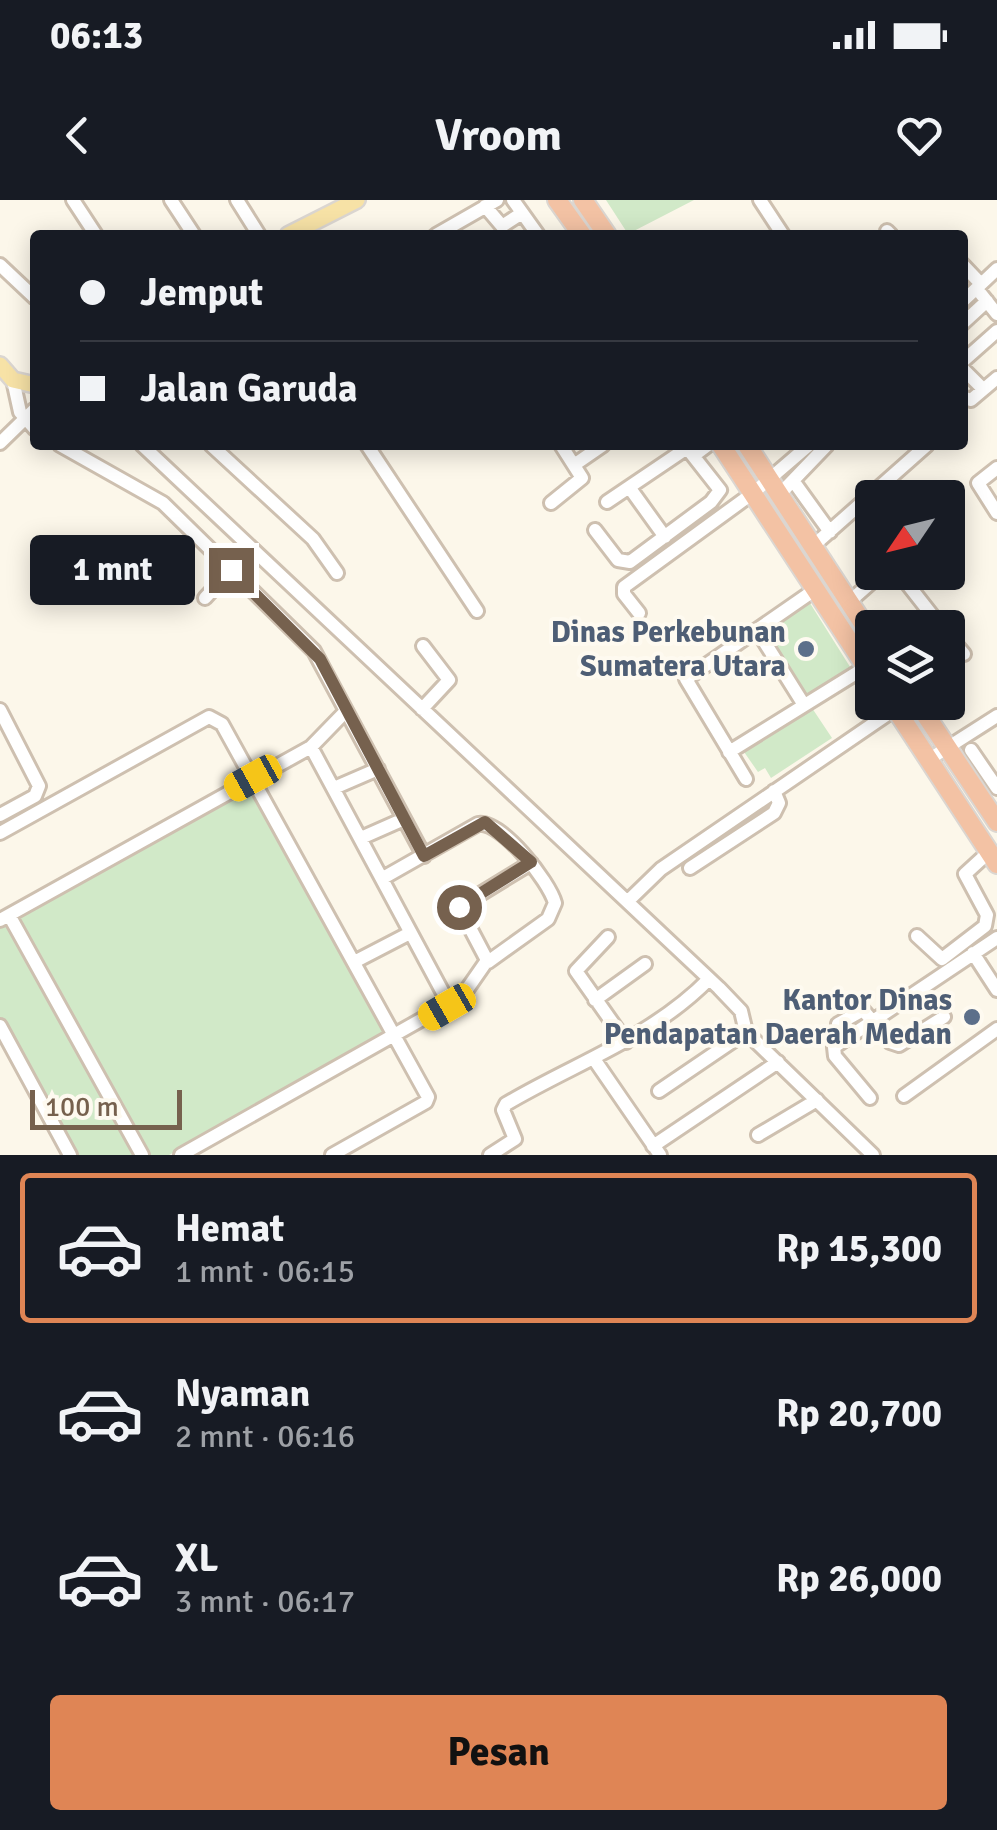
<!DOCTYPE html>
<html lang="id">
<meta charset="utf-8">
<style>
body{margin:0;font-family:Signika,sans-serif;background:#20242c;color:#f1f3f6;height:100vh;display:flex;flex-direction:column;font-size:38px;white-space:nowrap}
*{box-sizing:border-box;margin:0}
p{font-size:32px;color:#9ea1a6}
.icon{flex:none;width:55px;height:55px;fill:none;stroke:currentColor;stroke-width:2;stroke-linecap:round;stroke-linejoin:round}
.map{position:relative;height:955px;overflow:hidden}
.sheet{display:flex;flex-direction:column;background:#171b24;flex:1}
.sheet>*{flex:none}
.hud{position:absolute;left:30px;top:30px;width:938px;height:220px;border-radius:10px;box-shadow:0 5px 25px #0003;display:grid;align-content:center;height:220px;padding:0 50px;background:#171b24}
.needle{width:65px;rotate:235deg}
.fabs{position:absolute;left:855px;top:280px;display:grid;gap:20px}
.fabs a{display:grid;place-items:center;width:110px;height:110px;border-radius:10px;background:#171b24;box-shadow:0 5px 25px #0003;font-size:50px}
.scale{position:absolute;left:30px;bottom:25px;width:152px;box-sizing:border-box;padding-left:10px;border:5px solid #76614e;border-top:0;font-size:28px;line-height:35px;white-space:nowrap;color:#76614e;-webkit-text-stroke:8px #fefaf0;paint-order:stroke}
.end{position:absolute;width:45px;height:45px;margin:-22px;border:12px solid #76614e;background:#fff;box-shadow:0 0 0 5px #fff}
.from{border-radius:50%}
.bubble{position:absolute;height:70px;border-radius:10px;background:#171b24;box-shadow:0 5px 25px #0003;font-size:32px;font-weight:700;line-height:70px;text-align:center}
.car{position:absolute;width:30px;height:60px;margin:-30px -15px;border-radius:12px;box-shadow:0 0 8px 2px #0007;background:linear-gradient(#f5c518 24%,#345 0 40%,#f5c518 0 76%,#345 0 86%,#f5c518 0)}
.hud b{display:flex;align-items:center;gap:35px;height:95px;font-size:38px}
.hud b+b{border-top:2px solid #363941}
.hud i{width:25px;height:25px;background:#f1f3f6}
ul{padding:18px 0 0;list-style:none}
li{display:flex;align-items:center;gap:30px;height:150px;margin:0 20px 15px;padding:0 30px;border:5px solid transparent;border-radius:10px}
li div{flex:1}
li b{display:block;font-size:38px}
li em{font-style:normal;font-weight:700}
li.on{border-color:#df8555}
li>.icon{width:90px;height:90px;stroke-width:1.5}
.primary-button{display:flex;gap:20px;margin-top:auto;padding:20px 50px}
.primary-button a{flex:1;height:115px;border-radius:10px;background:#df8555;color:#111;font-size:40px;font-weight:700;line-height:115px;text-align:center}
.status{display:flex;justify-content:space-between;align-items:center;height:70px;padding:0 50px;background:#171b24;direction:ltr}
.status svg{height:28px;fill:currentColor}
header{display:flex;justify-content:space-between;align-items:center;height:130px;padding:0 50px;background:#171b24;font-size:45px;font-weight:700}
.map>svg:first-child{display:block}
.green{fill:#d1e9c8}
.lines{fill:none;stroke-linecap:round;stroke-linejoin:round}
.minor-casing{stroke:#cec0b0;stroke-width:18}
.major-casing{stroke:#dbd6d1;stroke-width:20}
.highway-casing{stroke:#dbd6d1;stroke-width:22}
.minor{stroke:#fff;stroke-width:12}
.major{stroke:#f7e2a6;stroke-width:15}
.highway{stroke:#f3c2a4;stroke-width:18}
.route{stroke:#76614e;stroke-width:12}
.service-dot{fill:#5c6f8a;stroke:#fefaf0;stroke-width:4}
.labels{text-anchor:middle;dominant-baseline:central;stroke-width:8;stroke-linejoin:round;paint-order:stroke}
.service-label{font-size:30px;font-weight:bold;fill:#4e5e75;stroke:#fefaf0;text-anchor:end}
</style>
<div class="status"><b>06:13</b><svg viewBox="0 0 49 12"><path d="M0 12V9h3v3zM5 12V6h3v6zM10 12V3h3v9zM15 12V0h3v12zM26 1h20v11H26zM47 4h2v5h-2z"/></svg></div>
<header><svg class="icon" aria-label="back" viewBox="0 0 24 24"><path d="M15 5l-7 7 7 7"/></svg>Vroom<svg class="icon" aria-label="heart" viewBox="0 0 24 24"><path d="M12 20l-8-8c-3-5 5-10 8-4 3-6 11-1 8 4z"/></svg></header>
<div class="map">
<svg width="997" height="955" viewBox="0 0 997 955">
<rect width="100%" height="100%" fill="#fcf7ea"/>
<path class="green" d="M606,0H694L628,34Z
M808,400L852,470L804,499L761,429Z
M810,505L832,538L771,578L765,568L758,572L742,549Z
M253,587L389,835L169,955H75L0,819V725Z"/>
<g class="lines">
<g class="minor-casing">
<path id="minor" d="M73,0L96,35
M171,0L194,35
M237,0L259,35
M513,0L538,35
M760,0L783,35
M485,6L502,26L522,13
M887,31L891,35
M436,35L497,0
M962,64L981,84
M0,65L35,98
M981,94L997,114
M962,102L997,69
M962,124L987,101
M962,162L997,131
M962,168L983,189
M13,180L20,212L35,229
M962,197L971,200L997,178
M0,243L35,209
M60,245L163,303L314,451L424,656
M142,245L719,788L741,811L746,832L873,955
M211,245L313,339L337,373
M367,245L477,411
M696,254L708,245
M574,265L603,245
M997,268L978,283L997,313
M794,282L830,332
M629,287L665,337
M779,295L827,245
M551,303L582,278L561,245
M595,330L618,360L630,362L711,302L720,290L687,248L607,302
M813,346L927,245
M902,377L942,428
M205,398L231,370
M849,402L883,372
M639,413L624,394V387L753,293L809,245
M757,430L804,505
M948,435L964,454
M422,509L449,480L423,446
M0,510L39,586L35,596L0,615
M311,547L345,512
M971,550L997,588
M729,552L866,467
M928,560L997,516
M746,579L686,479L816,389
M334,588L378,569
M0,633L209,517L222,524L428,897L426,902L332,955
M361,638L404,619
M690,668L774,613L779,603L774,591
M383,678L478,624C501,620 549,681 555,703L548,719L488,762L459,707L531,663
M628,701L661,669L895,509
M9,715L142,955
M0,720L311,547L449,804L181,955
M917,736L942,759L985,726L987,715L965,674L989,652
M608,737L576,771L626,842
M973,753L997,790
M356,761L410,733
M595,800L645,764
M449,804L461,798L486,762
M838,824L863,810L890,842L899,845L944,817
M0,826L70,955
M594,859L660,955
M659,891L746,832
M904,896L997,829
M870,898L835,856L834,847L997,738
M758,935L817,900
M653,946L778,862
M490,955L515,939L503,910L506,904C575,863 651,838 709,779"/>
</g>
<g class="major-casing">
<path id="major" d="M288,35L357,0
M0,165L13,180L35,185"/>
</g>
<g class="highway-casing">
<path id="highway" d="M557,0L582,35
M583,0L607,35
M721,245L872,476
M747,245L872,437
M891,502L997,664
M917,502L997,622"/>
</g>
<use href="#minor" class="minor"/>
<use href="#major" class="major"/>
<use href="#highway" class="highway"/>
</g>
<g class="lines">
<path class="route" d="M231,370L320,459L424,656L485,622L531,662L459,707"/>
</g>
<g class="service-dot">
<circle cx="806" cy="449" r="10"/>
<circle cx="972" cy="817" r="10"/>
</g>
<g class="labels">
<g class="service-label">
<text x="786" y="432">Dinas Perkebunan<tspan x="786" dy="34">Sumatera Utara</tspan></text>
<text x="952" y="800">Kantor Dinas<tspan x="952" dy="34">Pendapatan Daerah Medan</tspan></text>
</g>
</g>
</svg>
<div class="fabs">
<a><svg class="needle" viewBox="-14 -14 28 28"><path d="M0-13l5 13h-10z" fill="#e53935"/><path d="M0 13l5-13h-10z" fill="#9ea1a6"/></svg></a>
<a><svg class="icon" aria-label="layers" viewBox="0 0 24 24"><path d="M12 4l9 5-9 5-9-5zM3 14l9 5 9-5"/></svg></a>
</div>
<div class="scale">100 m</div>
<i class="end from" style="left:459px;top:707px"></i>
<i class="end" style="left:231px;top:370px"></i>
<div class="bubble" style="left:30px;top:335px;width:165px">1 mnt</div>
<i class="car" style="left:253px;top:578px;rotate:241deg"></i>
<i class="car" style="left:447px;top:807px;rotate:240deg"></i>
<div class="hud">
<b><i class="from"></i>Jemput</b>
<b><i></i>Jalan Garuda</b>
</div>
</div>
<section class="sheet">
<ul>
<li class="on"><svg class="icon" aria-label="car" viewBox="0 0 24 24"><path d="M5 17H2v-5l4-1 3-4h7l3 4 3 1v5h-3M9 17h6M6 11h13"/><circle cx="7" cy="17" r="2"/><circle cx="17" cy="17" r="2"/></svg><div><b>Hemat</b><p>1 mnt · 06:15</p></div><em>Rp 15,300</em></li>
<li><svg class="icon" aria-label="car" viewBox="0 0 24 24"><path d="M5 17H2v-5l4-1 3-4h7l3 4 3 1v5h-3M9 17h6M6 11h13"/><circle cx="7" cy="17" r="2"/><circle cx="17" cy="17" r="2"/></svg><div><b>Nyaman</b><p>2 mnt · 06:16</p></div><em>Rp 20,700</em></li>
<li><svg class="icon" aria-label="car" viewBox="0 0 24 24"><path d="M5 17H2v-5l4-1 3-4h7l3 4 3 1v5h-3M9 17h6M6 11h13"/><circle cx="7" cy="17" r="2"/><circle cx="17" cy="17" r="2"/></svg><div><b>XL</b><p>3 mnt · 06:17</p></div><em>Rp 26,000</em></li>
</ul>
<div class="primary-button"><a>Pesan</a></div>
</section>
